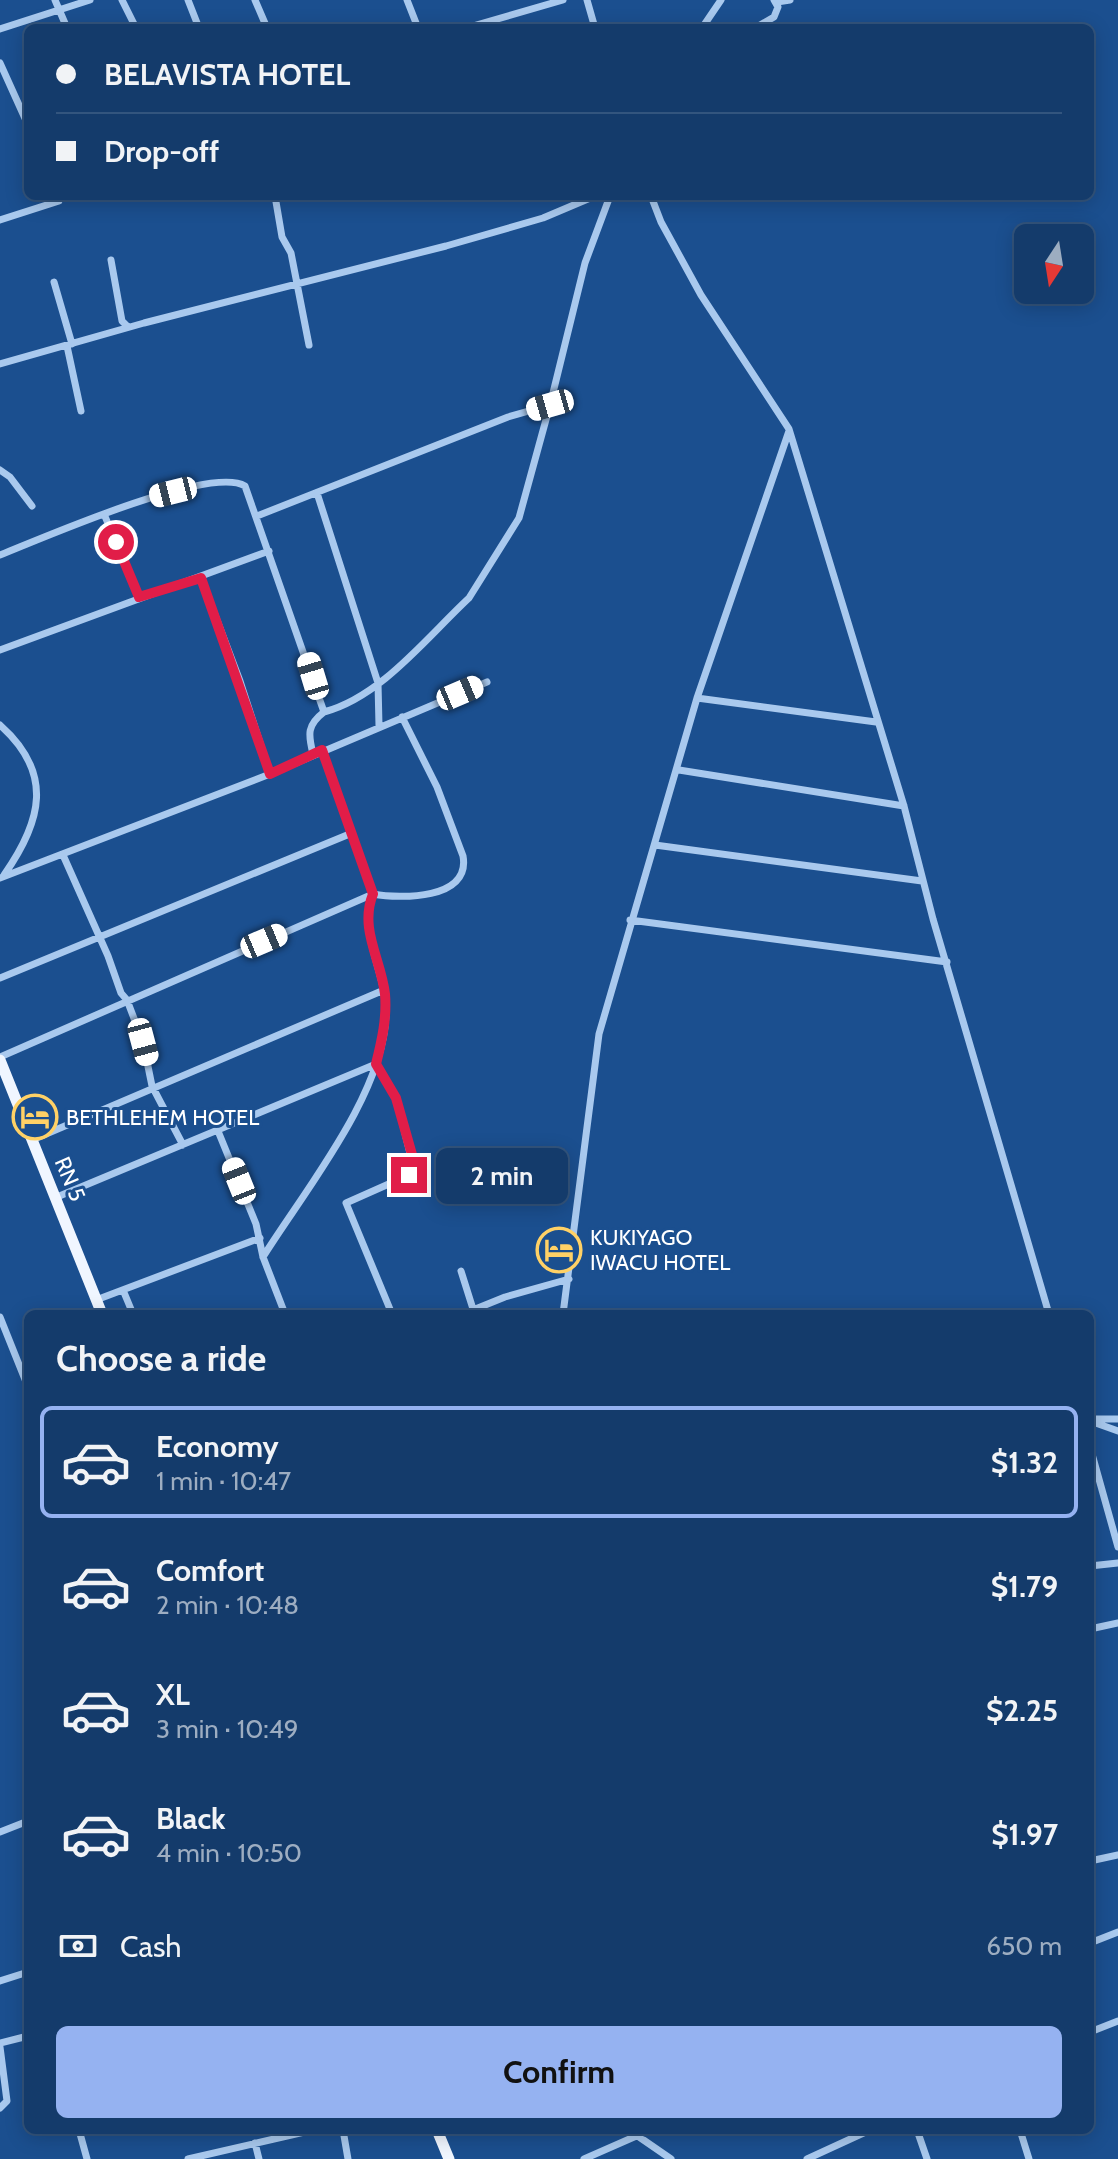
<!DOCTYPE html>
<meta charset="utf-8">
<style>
body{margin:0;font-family:Cabin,sans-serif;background:#214673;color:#f1f3f6;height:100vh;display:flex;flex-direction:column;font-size:30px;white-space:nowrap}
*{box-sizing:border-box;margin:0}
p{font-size:26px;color:#9dadc1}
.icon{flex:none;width:44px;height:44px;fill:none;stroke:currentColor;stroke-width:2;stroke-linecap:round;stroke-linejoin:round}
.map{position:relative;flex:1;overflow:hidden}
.sheet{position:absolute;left:24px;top:1310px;width:1070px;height:824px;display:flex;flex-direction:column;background:#143b6b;border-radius:12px;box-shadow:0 4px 20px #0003,0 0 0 2px #33557e}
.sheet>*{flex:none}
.banner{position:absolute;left:24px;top:24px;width:1070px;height:176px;border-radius:12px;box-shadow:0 4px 20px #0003,0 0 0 2px #33557e;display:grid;align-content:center;height:176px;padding:0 32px;background:#143b6b}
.needle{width:52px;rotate:192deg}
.tools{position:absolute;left:1014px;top:224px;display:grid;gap:16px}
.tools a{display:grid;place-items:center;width:80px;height:80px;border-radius:12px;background:#143b6b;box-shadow:0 4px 20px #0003,0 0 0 2px #33557e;font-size:40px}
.end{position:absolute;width:36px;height:36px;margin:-18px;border:10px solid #e11d48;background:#fff;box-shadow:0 0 0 4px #fff}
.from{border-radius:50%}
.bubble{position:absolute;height:56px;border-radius:12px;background:#143b6b;box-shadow:0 4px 20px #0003,0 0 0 2px #33557e;font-size:26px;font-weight:700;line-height:56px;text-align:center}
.car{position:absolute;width:24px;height:48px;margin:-24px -12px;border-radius:10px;box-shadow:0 0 6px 2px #0007;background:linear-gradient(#fff 24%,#345 0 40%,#fff 0 76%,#345 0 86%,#fff 0)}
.banner b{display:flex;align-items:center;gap:28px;height:76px;font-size:30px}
.banner b+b{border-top:2px solid #33557e}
.banner i{width:20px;height:20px;background:#f1f3f6}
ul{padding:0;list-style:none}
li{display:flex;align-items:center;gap:24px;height:112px;margin:0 16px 12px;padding:0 16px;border:4px solid transparent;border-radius:12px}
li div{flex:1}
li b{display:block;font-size:30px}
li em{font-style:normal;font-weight:700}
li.active{border-color:#95b2f1}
li>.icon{width:72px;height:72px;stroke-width:1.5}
h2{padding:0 32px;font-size:36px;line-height:96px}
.pay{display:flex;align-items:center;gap:20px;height:88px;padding:0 32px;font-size:30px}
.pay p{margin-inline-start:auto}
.primary-button{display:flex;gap:16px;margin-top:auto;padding:16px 32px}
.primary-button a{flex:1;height:92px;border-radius:12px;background:#95b2f1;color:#111;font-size:32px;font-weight:700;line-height:92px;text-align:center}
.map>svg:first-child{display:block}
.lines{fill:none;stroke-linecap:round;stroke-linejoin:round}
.minor{stroke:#a9c9ee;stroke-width:7}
.primary{stroke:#f0f6ff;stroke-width:11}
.route{stroke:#e11d48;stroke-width:10}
.labels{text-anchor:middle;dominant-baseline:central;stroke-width:6;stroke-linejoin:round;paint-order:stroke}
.poi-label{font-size:22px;fill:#fff;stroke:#1b4f8f;text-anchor:start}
.street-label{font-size:22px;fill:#fff;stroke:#1b4f8f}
</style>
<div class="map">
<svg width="1118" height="2159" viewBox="0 0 1118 2159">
<rect width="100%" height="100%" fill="#1b4f8f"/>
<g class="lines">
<path class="minor" d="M55,0L67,28
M122,0L136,28
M188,0L199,28
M255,0L267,28
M407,0L418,28
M587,0L595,28
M777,2L790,0
M466,28L563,0
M702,28L721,0
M755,28L774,17L778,7L774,0
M0,29L90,0
M0,63L28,125
M275,196L282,237L291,253L309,345
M651,196L661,222L701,295L789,429L904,806L933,919L1049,1314
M0,220L59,201L60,196
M111,260L122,321L128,327
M54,282L72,344
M67,346L81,411
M0,364L144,323L446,246L543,218L595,196
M0,470L10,477L32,506
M317,493L378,683L379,726
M104,514L139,597
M257,516L508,417L550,405L585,263L610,196
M0,555C43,538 209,465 245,486L324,712C307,725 308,734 313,754
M201,578L240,681L270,774
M0,650L269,551
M697,698L876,722
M324,712C381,697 427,637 469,598L519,518L550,405
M0,725C54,773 42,821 4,875
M679,770L904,806
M655,845L922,881
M63,855L108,956L121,993L127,1000L143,1042L152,1086L183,1145
M0,878L270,774L487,682
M630,920L947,962
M0,978L352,833
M0,1057L373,894C400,899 471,900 463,856L437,787L402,717
M218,1131L256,1224L263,1257L285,1314
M32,1140L384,990
M57,1197L376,1064L396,1098L414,1169L409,1175L346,1203L392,1314
M263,1257C305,1190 384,1094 386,1014C387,973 357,933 373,894L322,750
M461,1271L473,1309
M123,1290L133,1314
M96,1300L260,1238
M463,1314L505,1297L569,1279
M563,1314L599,1034L697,698L789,431
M0,1317L28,1387
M1092,1419H1118
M1090,1421L1118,1431
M1090,1447L1118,1547
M1090,1566L1118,1563
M1090,1629L1118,1623
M0,1832L28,1821
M1090,1861L1118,1855
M1090,1943L1118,1932
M0,1981L28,1972
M1090,2032L1118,2021
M0,2043L28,2036
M0,2047L7,2101L0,2108
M79,2130L87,2159
M343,2130L348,2159
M629,2130L671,2159
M917,2130L927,2159
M1020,2130L1029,2159
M255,2143L259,2159
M188,2159L313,2130
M584,2159L650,2130
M807,2159L870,2130"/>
<path class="primary" d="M0,1060L102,1314
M437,2130L449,2159"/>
</g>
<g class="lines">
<path class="route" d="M116,542L139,597L201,578L270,774L322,750L373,894C359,929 381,959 385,994C387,1018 382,1040 376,1064L396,1098L413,1158L414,1169L409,1175"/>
</g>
<defs>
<g id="hotel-ring" transform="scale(2.3)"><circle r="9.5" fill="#1b4f8f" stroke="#ffd166" stroke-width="1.5"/><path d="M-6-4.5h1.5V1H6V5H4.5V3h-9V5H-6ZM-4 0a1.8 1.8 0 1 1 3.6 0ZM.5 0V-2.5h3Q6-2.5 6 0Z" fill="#ffd166"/></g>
</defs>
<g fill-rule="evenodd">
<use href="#hotel-ring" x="35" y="1117"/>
<use href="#hotel-ring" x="559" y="1250"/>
</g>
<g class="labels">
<g class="poi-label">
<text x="66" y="1117">BETHLEHEM HOTEL</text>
<text x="590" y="1237">KUKIYAGO<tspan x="590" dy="25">IWACU HOTEL</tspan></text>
</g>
<g class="street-label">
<text transform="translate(70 1179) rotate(67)">RN 5</text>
</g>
</g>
</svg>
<div class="tools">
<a><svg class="needle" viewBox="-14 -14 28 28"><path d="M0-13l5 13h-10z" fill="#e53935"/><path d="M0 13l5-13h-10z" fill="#9dadc1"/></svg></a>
</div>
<i class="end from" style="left:116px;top:542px"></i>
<i class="end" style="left:409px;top:1175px"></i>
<div class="bubble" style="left:436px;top:1148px;width:132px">2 min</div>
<i class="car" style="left:550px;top:405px;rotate:254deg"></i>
<i class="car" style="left:173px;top:492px;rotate:256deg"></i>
<i class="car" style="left:313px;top:676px;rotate:343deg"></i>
<i class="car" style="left:460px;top:693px;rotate:67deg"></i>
<i class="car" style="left:264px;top:941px;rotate:67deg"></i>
<i class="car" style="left:143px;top:1042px;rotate:165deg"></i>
<i class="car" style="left:239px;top:1181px;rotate:338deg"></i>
<div class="banner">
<b><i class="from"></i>BELAVISTA HOTEL</b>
<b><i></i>Drop-off</b>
</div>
<section class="sheet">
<h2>Choose a ride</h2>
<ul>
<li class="active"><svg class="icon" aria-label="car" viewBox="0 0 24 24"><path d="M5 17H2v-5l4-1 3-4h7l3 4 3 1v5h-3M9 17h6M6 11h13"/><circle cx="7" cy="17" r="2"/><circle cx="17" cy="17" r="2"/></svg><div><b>Economy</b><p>1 min · 10:47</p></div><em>$1.32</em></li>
<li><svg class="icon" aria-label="car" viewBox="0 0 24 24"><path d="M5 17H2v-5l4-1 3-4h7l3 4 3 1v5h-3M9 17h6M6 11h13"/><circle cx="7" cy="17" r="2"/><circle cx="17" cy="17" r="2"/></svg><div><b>Comfort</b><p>2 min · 10:48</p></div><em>$1.79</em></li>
<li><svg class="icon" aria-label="car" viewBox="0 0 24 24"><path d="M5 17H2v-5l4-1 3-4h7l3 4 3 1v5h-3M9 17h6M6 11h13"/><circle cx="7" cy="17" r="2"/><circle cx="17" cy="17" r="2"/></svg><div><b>XL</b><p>3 min · 10:49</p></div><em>$2.25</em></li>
<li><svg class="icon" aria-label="car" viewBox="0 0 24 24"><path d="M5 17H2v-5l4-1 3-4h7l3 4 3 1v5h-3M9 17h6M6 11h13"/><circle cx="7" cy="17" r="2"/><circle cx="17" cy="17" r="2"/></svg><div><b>Black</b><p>4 min · 10:50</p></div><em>$1.97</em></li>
</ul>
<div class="pay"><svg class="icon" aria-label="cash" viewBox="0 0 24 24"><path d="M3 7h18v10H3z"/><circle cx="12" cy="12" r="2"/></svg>Cash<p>650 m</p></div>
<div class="primary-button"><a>Confirm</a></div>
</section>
</div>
